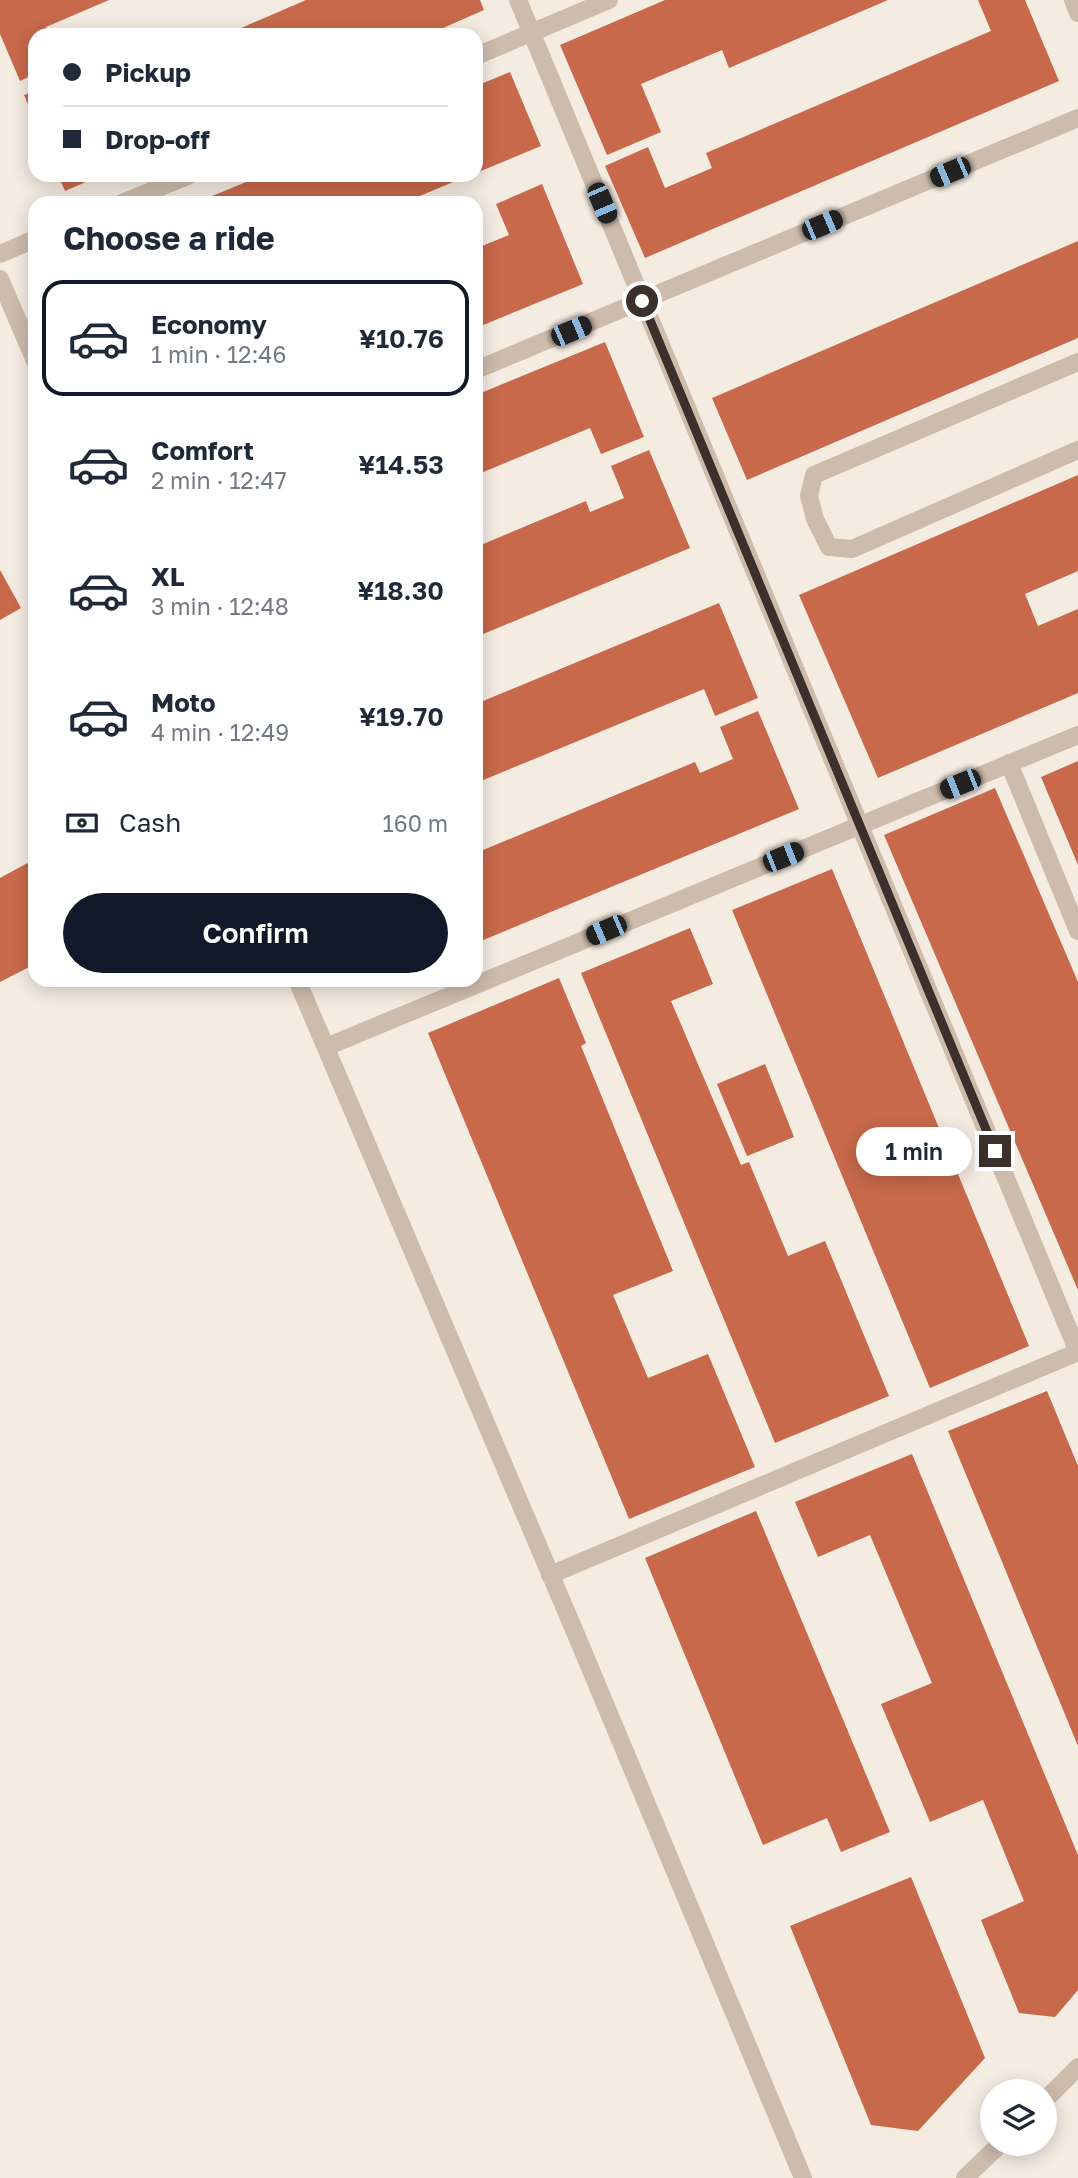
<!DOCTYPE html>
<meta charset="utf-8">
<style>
body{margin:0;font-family:"Golos Text",sans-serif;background:#f2f2f3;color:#1f2937;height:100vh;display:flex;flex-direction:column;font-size:26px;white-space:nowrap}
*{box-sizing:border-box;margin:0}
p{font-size:23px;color:#747a83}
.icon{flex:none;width:38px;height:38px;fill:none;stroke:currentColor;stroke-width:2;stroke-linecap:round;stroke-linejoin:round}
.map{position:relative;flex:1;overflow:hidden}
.drawer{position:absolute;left:28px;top:196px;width:455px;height:791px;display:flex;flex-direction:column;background:#fff;border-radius:21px;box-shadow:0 4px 18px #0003}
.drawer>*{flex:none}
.banner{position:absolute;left:28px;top:28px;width:455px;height:154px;border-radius:21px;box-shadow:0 4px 18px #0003;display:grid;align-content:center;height:154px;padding:0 35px;background:#fff}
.controls{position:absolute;left:980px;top:2079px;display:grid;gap:14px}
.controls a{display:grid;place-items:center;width:77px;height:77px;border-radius:50%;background:#fff;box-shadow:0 4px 18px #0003;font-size:35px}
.end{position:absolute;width:32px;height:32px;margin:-16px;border:9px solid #3b302b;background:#fff;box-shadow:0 0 0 4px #fff}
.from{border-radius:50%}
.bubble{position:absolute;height:49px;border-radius:24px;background:#fff;box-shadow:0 4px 18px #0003;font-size:23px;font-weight:600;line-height:49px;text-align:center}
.car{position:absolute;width:21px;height:42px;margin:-21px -10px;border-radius:9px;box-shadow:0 0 5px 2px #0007;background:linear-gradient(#222 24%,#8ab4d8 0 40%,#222 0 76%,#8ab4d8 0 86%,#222 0)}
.banner b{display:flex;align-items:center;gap:24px;height:66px;font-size:26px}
.banner b+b{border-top:2px solid #e0e1e3}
.banner i{width:18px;height:18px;background:#1f2937}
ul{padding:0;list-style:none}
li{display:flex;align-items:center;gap:21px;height:116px;margin:0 14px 10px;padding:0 21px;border:4px solid transparent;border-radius:21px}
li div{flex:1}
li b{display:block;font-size:26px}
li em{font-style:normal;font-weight:600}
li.selected{border-color:#111827}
li>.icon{width:63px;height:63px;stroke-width:1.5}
h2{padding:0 35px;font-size:32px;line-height:84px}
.pay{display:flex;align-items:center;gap:18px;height:77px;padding:0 35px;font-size:26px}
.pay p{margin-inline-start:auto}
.action{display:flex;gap:14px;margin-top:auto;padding:14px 35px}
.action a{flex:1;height:80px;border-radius:42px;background:#111827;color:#fff;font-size:28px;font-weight:600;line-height:80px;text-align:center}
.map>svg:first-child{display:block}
.building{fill:#c8694b}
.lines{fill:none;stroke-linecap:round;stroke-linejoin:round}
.minor{stroke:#cdbbac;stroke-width:18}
.route{stroke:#3b302b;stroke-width:9}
</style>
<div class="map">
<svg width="1078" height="2178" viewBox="0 0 1078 2178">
<rect width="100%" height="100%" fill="#f4ebe1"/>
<path class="building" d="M0,0H109L46,27L49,35H35V74L20,81L0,34Z
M306,0H480L484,10L427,35H225Z
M665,0H888L729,68L722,50L641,84L661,132L607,155L560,45Z
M978,0H1025L1059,81L645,258L605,166L648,147L665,188L712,168L706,153L991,31Z
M510,72L541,146L476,173V86Z
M35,91V121L24,95Z
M58,175H102L65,191Z
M263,175H470L403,203H195Z
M542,184L583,284L476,328V238L479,237L482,246L509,235L496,204Z
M1078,241V338L747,480L712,398Z
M605,342L644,437L601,454L590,428L476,475V395Z
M649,450L690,548L476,637V547L586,501L590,512L624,498L611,466Z
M1078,475V571L1025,594L1038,626L1078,609V693L878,778L799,595Z
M0,570L21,608L0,620Z
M719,603L758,698L715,716L704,689L476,783V704Z
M758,711L799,809L476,943V853L695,762L700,773L733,759L720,727Z
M1078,761V865L1041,777Z
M995,788L1078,982V1290L884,835Z
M35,859V964L0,982V878Z
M832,869L1029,1346L930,1388L732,910Z
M690,928L713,984L671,1001L741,1165L749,1162L788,1256L825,1241L889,1396L775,1443L581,973Z
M559,978L586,1043L581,1046L673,1271L613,1295L648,1378L708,1354L755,1467L629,1519L428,1033Z
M765,1064L794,1137L747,1156L717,1084Z
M1047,1391L1078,1466V1746L948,1431Z
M912,1454L1078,1855V1990L1055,2017L1019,2013L981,1920L1024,1901L983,1800L930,1822L881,1704L932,1683L870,1535L818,1557L795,1502Z
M756,1511L890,1832L841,1852L827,1818L763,1845L645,1558Z
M911,1877L985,2058L918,2131L871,2125L790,1926Z"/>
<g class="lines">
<path class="minor" d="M518,0L1078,1352
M1073,0L1078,13
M476,56L609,0
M122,203L190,175
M0,254L35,239
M0,279L35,361
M1078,362L814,475L809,496L815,519L829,547L852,549L1078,450
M476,370L1078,118
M1009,763L1078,931
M297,980L575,1632L803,2178
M326,1047L1078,735
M550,1575L1078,1352
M1045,2100L1078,2067
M965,2178L1000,2144"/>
</g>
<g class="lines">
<path class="route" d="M642,301L995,1151"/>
</g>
</svg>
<div class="controls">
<a><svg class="icon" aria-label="layers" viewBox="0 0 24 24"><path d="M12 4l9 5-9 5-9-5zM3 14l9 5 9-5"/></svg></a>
</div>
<i class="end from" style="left:642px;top:301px"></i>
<i class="end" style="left:995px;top:1151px"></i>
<div class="bubble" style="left:856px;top:1127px;width:116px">1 min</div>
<i class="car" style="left:950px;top:172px;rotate:247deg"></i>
<i class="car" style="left:602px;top:203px;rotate:157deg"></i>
<i class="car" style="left:822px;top:225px;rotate:67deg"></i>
<i class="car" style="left:571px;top:331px;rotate:67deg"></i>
<i class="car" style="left:960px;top:784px;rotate:248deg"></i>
<i class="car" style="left:783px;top:857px;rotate:68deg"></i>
<i class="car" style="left:606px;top:930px;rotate:247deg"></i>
<div class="banner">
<b><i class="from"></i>Pickup</b>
<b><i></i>Drop-off</b>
</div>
<section class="drawer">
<h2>Choose a ride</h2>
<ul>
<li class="selected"><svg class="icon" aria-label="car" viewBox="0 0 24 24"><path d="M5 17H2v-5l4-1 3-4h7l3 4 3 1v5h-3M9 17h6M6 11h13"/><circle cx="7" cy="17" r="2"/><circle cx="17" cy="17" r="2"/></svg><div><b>Economy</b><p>1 min · 12:46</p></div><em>¥10.76</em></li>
<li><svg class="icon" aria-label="car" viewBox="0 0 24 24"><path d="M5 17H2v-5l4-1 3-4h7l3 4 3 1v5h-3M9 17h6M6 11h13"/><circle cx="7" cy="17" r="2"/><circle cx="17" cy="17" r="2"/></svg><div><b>Comfort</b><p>2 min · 12:47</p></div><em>¥14.53</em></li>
<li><svg class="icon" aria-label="car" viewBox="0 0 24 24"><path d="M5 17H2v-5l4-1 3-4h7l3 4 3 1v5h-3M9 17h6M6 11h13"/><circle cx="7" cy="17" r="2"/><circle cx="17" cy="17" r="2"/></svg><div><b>XL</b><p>3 min · 12:48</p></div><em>¥18.30</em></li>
<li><svg class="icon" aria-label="car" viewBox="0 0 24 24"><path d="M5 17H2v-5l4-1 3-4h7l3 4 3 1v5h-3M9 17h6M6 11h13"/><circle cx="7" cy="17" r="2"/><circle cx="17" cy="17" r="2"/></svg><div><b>Moto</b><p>4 min · 12:49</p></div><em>¥19.70</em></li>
</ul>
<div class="pay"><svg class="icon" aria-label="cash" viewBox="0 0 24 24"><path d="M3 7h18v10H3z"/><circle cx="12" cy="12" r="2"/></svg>Cash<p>160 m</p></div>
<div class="action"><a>Confirm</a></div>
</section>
</div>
